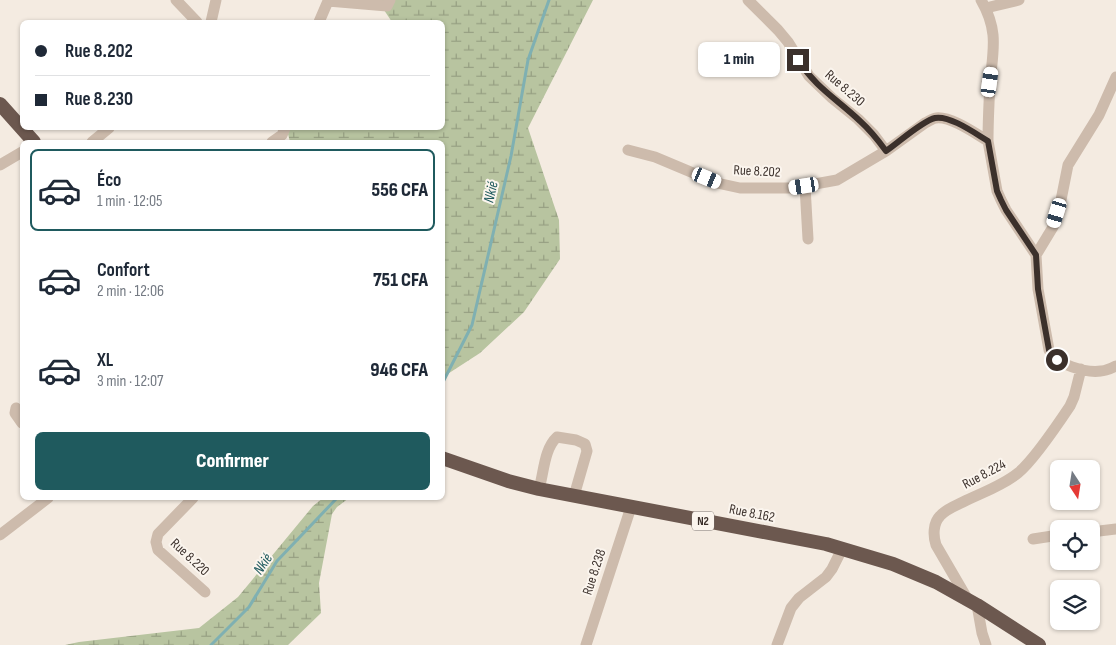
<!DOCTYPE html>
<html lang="fr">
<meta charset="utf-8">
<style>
body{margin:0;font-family:"Sofia Sans Condensed",sans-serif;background:#f2f2f3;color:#1f2937;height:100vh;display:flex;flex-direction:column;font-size:19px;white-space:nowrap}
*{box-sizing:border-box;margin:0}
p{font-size:16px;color:#747a83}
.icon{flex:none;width:28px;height:28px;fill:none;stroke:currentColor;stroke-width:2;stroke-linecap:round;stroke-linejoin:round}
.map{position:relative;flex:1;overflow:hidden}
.panel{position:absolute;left:20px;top:140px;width:425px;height:360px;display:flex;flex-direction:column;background:#fff;border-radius:8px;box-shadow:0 1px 4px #0004}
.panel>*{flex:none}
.guide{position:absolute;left:20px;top:20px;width:425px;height:110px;border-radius:8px;box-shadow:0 1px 4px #0004;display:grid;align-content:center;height:110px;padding:0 15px;background:#fff}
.needle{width:32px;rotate:168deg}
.tools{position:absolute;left:1050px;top:460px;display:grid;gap:10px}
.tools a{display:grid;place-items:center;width:50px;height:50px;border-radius:8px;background:#fff;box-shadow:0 1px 4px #0004;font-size:25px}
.end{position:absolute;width:22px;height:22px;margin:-11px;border:6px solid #3b302b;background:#fff;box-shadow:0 0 0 2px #fff}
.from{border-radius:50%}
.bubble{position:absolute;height:35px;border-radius:8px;background:#fff;box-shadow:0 1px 4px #0004;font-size:16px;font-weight:800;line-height:35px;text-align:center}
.car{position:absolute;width:15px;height:30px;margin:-15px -8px;border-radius:6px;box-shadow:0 0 4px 1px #0007;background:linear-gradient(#fff 24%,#345 0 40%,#fff 0 76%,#345 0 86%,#fff 0)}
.guide b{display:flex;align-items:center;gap:18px;height:48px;font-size:19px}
.guide b+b{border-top:1px solid #e0e1e3}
.guide i{width:12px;height:12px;background:#1f2937}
ul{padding:9px 0 0;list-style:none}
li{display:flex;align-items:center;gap:15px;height:82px;margin:0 10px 8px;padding:0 5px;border:2px solid transparent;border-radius:8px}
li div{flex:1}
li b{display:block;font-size:19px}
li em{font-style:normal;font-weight:800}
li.current{border-color:#1f5a5e}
li>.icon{width:45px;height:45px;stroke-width:1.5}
.button{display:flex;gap:10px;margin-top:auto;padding:10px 15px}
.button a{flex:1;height:58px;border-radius:8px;background:#1f5a5e;color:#fff;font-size:20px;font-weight:800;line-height:58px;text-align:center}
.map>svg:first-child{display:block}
.wetland{fill:url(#wetland-marsh)}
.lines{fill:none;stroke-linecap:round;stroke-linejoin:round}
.stream{stroke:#7fb0b2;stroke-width:3}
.minor{stroke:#cdbbac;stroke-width:11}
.trunk{stroke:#6c584f;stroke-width:14}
.route{stroke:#3b302b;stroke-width:6}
.labels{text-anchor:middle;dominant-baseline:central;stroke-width:4;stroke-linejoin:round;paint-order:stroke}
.shield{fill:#fbf5ee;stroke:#756b66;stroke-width:1}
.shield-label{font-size:12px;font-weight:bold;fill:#3b302b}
.street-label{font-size:14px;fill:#3b302b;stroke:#fbf5ee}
.water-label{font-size:15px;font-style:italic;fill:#1f5a5e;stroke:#fbf5ee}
</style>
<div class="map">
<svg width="1116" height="645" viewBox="0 0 1116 645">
<defs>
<pattern id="wetland-marsh" width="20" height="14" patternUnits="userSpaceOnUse" patternTransform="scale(1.25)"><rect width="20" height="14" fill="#b8c4a0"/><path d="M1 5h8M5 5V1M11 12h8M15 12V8" fill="none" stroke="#97a083"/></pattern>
</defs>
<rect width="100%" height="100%" fill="#f4ebe1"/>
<path class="wetland" d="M381,0H593L528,128L559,220L560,259L524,312L480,353L443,377L442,142H290L288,134L290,128H442V22H392L384,10Z
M323,498H349L337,507L332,514L319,583L321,613L288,645H65L79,642L199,628L238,597L313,506Z"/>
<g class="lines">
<path class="stream" d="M442,384L472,325L511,156L528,60L549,0
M211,645L249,607L277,561L337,498"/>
<path class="minor" d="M176,0L197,22
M748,0L778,30L788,42L809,76L832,98L858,119L874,135L886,151
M981,0C999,31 993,50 990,83C989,102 988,122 988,141
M986,8L1019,0
M211,22L216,0
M319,22L328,1L387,6L390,0
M92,142L109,128
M272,142L282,135L285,128
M628,150L655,157L717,183L740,188H793L837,180L886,151L925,123C928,122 933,118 936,118C951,116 976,134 988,141L997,191L1001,200L1006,210L1036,255L1038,289L1049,350C1056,365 1086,373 1101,371C1106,371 1112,368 1116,366
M0,165L22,152
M805,186L808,239
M1036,255L1053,227L1061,200L1068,165L1099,115L1116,77
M16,408L15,413L22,423
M539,489C544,472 544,449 557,437L576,440L585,444L587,451L574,496
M193,498L158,534L156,542L158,550L205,592
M1091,532L1116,529
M0,535L48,498
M1033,539L1059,535
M968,600L936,545C933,536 933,523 940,516C946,509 955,506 963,502C981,493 1002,486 1018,473C1034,460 1058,424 1070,406L1074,397L1081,369
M977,605L982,633L986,645
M586,645L631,507
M777,645L791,608L799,598L826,577L832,569L842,549"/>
<path class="trunk" d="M0,104L34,142
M442,458L508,481L539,489L826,544L893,564L936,582L977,605L1039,645"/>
</g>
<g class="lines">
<path class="route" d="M798,60C816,88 837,99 860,121C870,130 878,140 886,151C898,143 922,121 935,118C950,115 976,134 988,141L997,191L1001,200L1006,210L1036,255L1038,289L1049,350L1052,356L1057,360"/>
</g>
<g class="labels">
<rect class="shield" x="692" y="511.5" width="22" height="19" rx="4"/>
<g class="shield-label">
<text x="703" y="521">N2</text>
</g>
<g class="street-label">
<text transform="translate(845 88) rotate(41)">Rue 8.230</text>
<text transform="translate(757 171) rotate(3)">Rue 8.202</text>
<text transform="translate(984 474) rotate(-28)">Rue 8.224</text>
<text transform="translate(752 513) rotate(11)">Rue 8.162</text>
<text transform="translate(190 557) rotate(43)">Rue 8.220</text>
<text transform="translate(594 572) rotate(-72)">Rue 8.238</text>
</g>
<g class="water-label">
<text transform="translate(491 192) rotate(-77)">Nkié</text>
<text transform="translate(263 564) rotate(-56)">Nkié</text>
</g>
</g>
</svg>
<div class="tools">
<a><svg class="needle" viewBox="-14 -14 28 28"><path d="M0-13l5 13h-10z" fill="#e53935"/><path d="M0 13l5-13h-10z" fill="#747a83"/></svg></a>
<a><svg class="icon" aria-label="locate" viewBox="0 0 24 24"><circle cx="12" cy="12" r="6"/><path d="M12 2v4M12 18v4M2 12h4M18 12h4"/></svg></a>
<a><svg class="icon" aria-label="layers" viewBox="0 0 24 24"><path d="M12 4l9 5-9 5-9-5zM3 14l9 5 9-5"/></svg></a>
</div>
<i class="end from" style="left:1057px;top:360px"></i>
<i class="end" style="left:798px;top:60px"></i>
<div class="bubble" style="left:698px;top:42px;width:82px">1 min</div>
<i class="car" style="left:990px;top:82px;rotate:8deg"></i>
<i class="car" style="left:707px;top:178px;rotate:112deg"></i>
<i class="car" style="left:804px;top:186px;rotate:261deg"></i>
<i class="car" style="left:1057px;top:213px;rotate:197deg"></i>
<div class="guide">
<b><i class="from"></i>Rue 8.202</b>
<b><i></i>Rue 8.230</b>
</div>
<section class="panel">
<ul>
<li class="current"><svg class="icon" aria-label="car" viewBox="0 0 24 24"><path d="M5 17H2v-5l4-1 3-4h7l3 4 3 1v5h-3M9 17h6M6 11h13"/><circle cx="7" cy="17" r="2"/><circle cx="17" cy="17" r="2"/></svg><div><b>Éco</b><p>1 min · 12:05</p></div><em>556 CFA</em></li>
<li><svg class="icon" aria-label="car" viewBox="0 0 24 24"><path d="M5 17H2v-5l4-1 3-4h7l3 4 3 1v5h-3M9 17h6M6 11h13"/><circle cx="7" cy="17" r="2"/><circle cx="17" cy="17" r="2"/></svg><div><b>Confort</b><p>2 min · 12:06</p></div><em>751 CFA</em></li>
<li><svg class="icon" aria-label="car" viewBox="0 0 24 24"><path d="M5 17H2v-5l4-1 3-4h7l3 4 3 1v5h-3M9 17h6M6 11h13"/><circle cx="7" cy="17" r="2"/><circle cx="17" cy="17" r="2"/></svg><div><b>XL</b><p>3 min · 12:07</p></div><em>946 CFA</em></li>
</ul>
<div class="button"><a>Confirmer</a></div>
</section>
</div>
